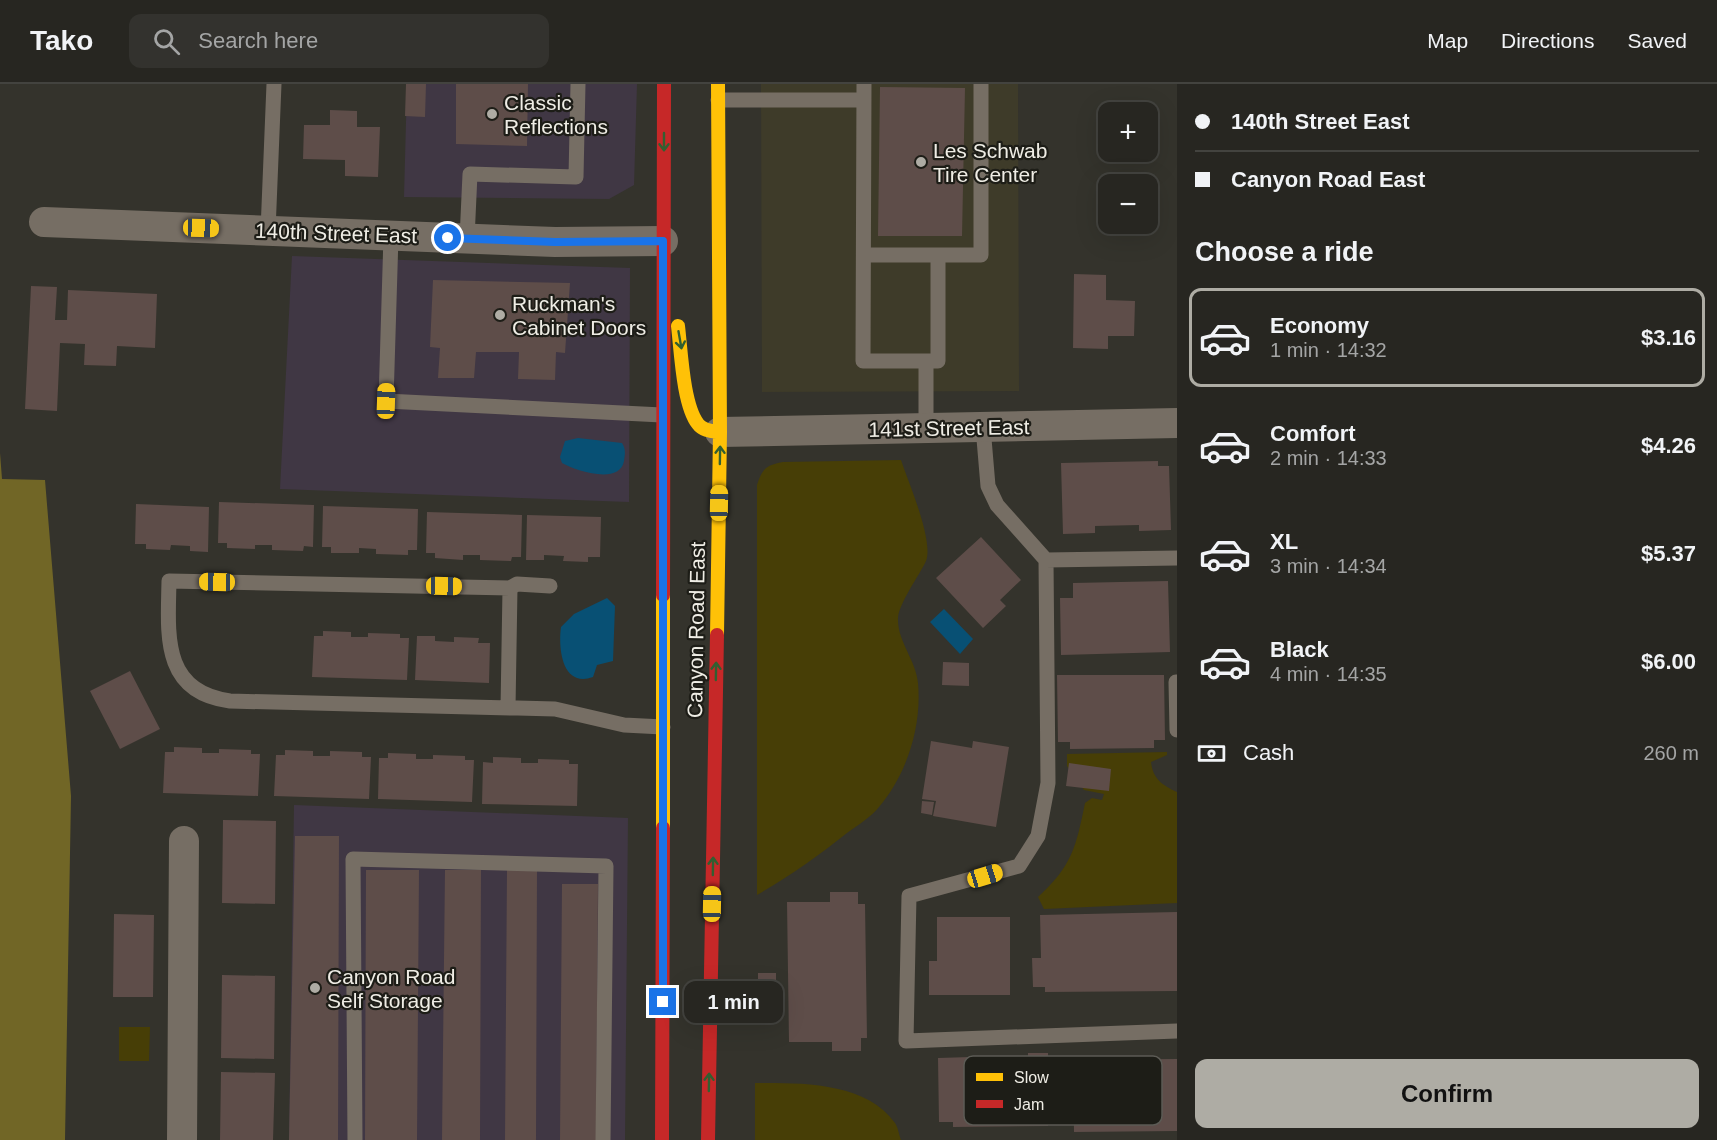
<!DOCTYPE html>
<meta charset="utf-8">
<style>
body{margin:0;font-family:Helvetica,sans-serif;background:#33322e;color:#f1f3f6;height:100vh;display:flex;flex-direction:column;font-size:22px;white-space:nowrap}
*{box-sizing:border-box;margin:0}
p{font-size:20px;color:#a4a5a5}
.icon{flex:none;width:33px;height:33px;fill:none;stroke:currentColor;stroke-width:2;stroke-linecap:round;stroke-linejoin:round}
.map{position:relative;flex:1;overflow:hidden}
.sheet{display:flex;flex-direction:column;background:#272621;width:540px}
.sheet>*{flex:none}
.hud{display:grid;align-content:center;height:132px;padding:0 18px;background:#272621}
.tools{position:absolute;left:1098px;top:18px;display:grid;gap:12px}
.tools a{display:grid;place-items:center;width:60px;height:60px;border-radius:12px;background:#272621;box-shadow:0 6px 24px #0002,0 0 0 2px #43433f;font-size:30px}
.end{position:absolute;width:27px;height:27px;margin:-14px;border:8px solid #1a73e8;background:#fff;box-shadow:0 0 0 3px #fff}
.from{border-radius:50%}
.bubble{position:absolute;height:42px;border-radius:12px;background:#272621;box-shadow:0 6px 24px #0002,0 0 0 2px #43433f;font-size:20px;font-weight:700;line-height:42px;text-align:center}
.car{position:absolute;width:18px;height:36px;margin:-18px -9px;border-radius:8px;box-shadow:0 0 4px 2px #0007;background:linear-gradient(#f5c518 24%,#345 0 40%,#f5c518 0 76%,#345 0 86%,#f5c518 0)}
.hud b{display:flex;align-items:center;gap:21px;height:57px;font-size:22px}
.hud b+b{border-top:2px solid #43433f}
.hud i{width:15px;height:15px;background:#f1f3f6}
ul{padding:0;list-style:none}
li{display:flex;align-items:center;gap:18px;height:99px;margin:0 12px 9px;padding:0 6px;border:3px solid transparent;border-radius:12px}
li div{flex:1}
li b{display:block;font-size:22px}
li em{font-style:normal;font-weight:700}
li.current{border-color:#aeaca4}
li>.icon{width:54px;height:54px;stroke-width:1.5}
h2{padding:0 18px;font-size:27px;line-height:72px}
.pay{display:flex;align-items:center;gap:15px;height:66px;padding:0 18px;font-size:22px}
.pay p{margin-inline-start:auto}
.cta{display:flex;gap:12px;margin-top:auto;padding:12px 18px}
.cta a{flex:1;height:69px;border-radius:12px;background:#aeaca4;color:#111;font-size:24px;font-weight:700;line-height:69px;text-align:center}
header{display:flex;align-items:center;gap:36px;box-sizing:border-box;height:84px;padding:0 30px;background:#272621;border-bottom:2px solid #43433f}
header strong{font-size:28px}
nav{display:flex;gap:33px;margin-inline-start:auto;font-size:21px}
.search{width:420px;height:54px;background:#33322e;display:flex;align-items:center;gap:15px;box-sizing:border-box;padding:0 21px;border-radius:12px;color:#a4a5a5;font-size:22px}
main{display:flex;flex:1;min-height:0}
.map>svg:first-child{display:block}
.built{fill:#3e3b29}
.industrial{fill:#403744}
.green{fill:#473e06}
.forest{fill:#716626}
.water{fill:#085074}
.building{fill:#5e4d49}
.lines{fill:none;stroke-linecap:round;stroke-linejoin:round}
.lane{stroke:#766e64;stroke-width:15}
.street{stroke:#766e64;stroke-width:30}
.slow{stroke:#ffc107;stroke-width:14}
.jam{stroke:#c62828;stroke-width:14}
.oneway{stroke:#325f31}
.route{stroke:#1a73e8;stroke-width:8}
.poi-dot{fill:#aeaca4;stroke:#1d1d17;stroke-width:2}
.labels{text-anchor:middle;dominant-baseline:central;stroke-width:4.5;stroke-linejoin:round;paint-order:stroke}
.poi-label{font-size:21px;fill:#efede5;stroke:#1d1d17;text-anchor:start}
.street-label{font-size:21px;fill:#efede5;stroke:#1d1d17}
.key{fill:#1d1d17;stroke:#5c5b55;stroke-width:1.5}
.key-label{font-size:16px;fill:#efede5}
</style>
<header>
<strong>Tako</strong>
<div class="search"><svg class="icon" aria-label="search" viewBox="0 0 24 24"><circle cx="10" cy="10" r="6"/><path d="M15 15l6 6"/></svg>Search here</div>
<nav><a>Map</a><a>Directions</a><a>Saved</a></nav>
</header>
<main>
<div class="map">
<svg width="1177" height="1056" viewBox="0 0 1177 1056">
<rect width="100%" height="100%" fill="#34332c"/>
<path class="built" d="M761,0H1018L1019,307L762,308Z"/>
<path class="industrial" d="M407,0H637L634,101L609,115L404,113Z
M292,172L630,184L629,418L280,405Z
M294,721L628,734L625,1056H289Z"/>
<path class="green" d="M901,376C908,397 934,457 926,477C919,492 899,519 898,534C897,557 916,576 918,599C922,642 907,690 879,723C871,733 858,741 847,749C818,772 790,792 757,811V401C762,385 766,381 783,378Z
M1167,668V671L1151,678C1153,695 1162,701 1177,708V819L1044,825L1038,813C1072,782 1076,763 1085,719L1092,714L1102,716L1104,710L1084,706L1067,682V670Z
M119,943H150L149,977H119Z
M755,999C799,999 865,997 895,1039C898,1043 899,1051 901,1056H755Z"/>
<path class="forest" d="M0,369L2,395L45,396L71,712L65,1056H0Z"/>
<path class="water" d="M578,354L622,359C626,365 625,370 624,377C620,401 576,387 562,379L560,373L565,357Z
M607,514L615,522L613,577L597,581L593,593C562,604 558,564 561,543L574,530Z
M944,525L973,555L960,570L930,538Z"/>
<path class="building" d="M406,0H426L425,33L405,32Z
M456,0H528L527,62L456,60Z
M880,3L965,4L962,152H878Z
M330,26L357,27V43H380L378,93L345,92V76L303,75L304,41H330Z
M1074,190L1106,191V216L1135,217L1134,252H1108V265L1073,264Z
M433,196L570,199L565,269L556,268L555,296L518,295L519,268H476L474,294H438L440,264L430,263Z
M31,202L57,203L55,236H67L68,206L157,210L155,264L117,262L116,282L84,281L85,260L60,259L57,327L25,325Z
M1158,377V382H1169L1171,446L1139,447V441L1095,442V449L1063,450L1061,379Z
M219,418L314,421L313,463L304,462L303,467L272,466V461H255V465L227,464V459H218Z
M136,420L209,423L208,468L190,467V462L171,461L170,466L146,465V460H135Z
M323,422L418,425L417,466H408V471L376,470V465L359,464V469H331V463H322Z
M427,428L522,431L521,473H512L511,477L480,476V471H463V476L435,474V469H426Z
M527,431L601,433L600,473H588V478L563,477L564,472L544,471V476H526Z
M981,453L1021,496L1000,516L1006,522L983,544L936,494Z
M1168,497L1170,568L1061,571L1060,514H1073V499Z
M323,547L351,548V553H368V549L400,550V554H409L407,596L312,593L314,552H323Z
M417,552H435V557L454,558V553L479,554L478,559H490L489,599L415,596Z
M943,578L969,579V602L942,601Z
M130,587L160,645L120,665L90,607Z
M1057,591H1164L1165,656H1154V664L1070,665V658H1058Z
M931,657L972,664L973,657L1009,663L996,743L933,732L936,717L922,715Z
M174,663L202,664V669H219V665L251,666V670H260L258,712L163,709L165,668H174Z
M285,666L313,667V672H330V667L362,668V673H371L369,715L274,712L276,671H285Z
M388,669L416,670V675H433V671L465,672V676H474L472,718L378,715L379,674H388Z
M493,673L521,674V679H538V675L569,676V680H578L577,722L482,720L483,678L493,679Z
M1069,679L1111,685L1109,707L1066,702Z
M922,717L934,718L932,731L921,729Z
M223,736L276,737L275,820L222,819Z
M295,752H339L338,1056H289Z
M366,786H419L417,1056H365Z
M445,786H481L480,1056H442Z
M507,786H537L536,1056H505Z
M562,800H598L596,1056H560Z
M830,808H858V820H865L867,954H861V967H832V958H789L787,818H830Z
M1177,828V907L1045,908V903H1033L1032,874H1041L1040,831Z
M114,830L154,831L153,913H113Z
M937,833H1010V911H929V877H937Z
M758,889H776V910H758Z
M222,891L275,892L274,975L221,974Z
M1028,969H1048V1042L953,1043V1038H939L938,974L971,973V981L1028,980Z
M1177,975V1047L1074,1048L1073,976Z
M221,988L275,989L273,1056H220Z"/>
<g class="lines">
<path class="lane" d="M864,0L863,277H926V344
M718,16H864
M268,147L274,0
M391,152L386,317L662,331
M467,155L470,90L576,93L578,0
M864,171H981V0
M926,277H938V171
M983,343L988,402L997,421L1046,476L1048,699L1038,752L1019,782L909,812L906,957L1177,947
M1046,476L1177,474
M510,504L517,500L550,502
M1176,598L1177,646
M508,624L510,504L169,497C168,550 161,608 230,617L555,625L624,641L663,643
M355,1056L353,775L606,782L603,1056"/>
<path class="street" d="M44,138L555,158L663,157
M720,348L1177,339
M182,1056L184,757"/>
<path class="slow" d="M678,242C681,267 683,321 698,340C703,347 712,347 720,348
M717,551L720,348L718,0
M663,744V511"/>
<path class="jam" d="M663,511L664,0
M662,1056L663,744
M708,1056L717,551"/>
</g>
<defs><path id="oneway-shaft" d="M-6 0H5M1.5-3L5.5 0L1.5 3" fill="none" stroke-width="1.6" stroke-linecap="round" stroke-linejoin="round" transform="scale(1.5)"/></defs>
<g class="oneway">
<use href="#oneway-shaft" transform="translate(664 58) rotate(90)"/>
<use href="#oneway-shaft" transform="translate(680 256) rotate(80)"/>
<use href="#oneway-shaft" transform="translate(720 371) rotate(-89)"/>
<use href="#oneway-shaft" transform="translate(716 587) rotate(-89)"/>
<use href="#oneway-shaft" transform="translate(713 782) rotate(-89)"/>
<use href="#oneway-shaft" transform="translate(709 998) rotate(-89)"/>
</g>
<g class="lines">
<path class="route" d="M448,154L555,158L663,157V918"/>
</g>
<g class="poi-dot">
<circle cx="492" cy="30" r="6"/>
<circle cx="921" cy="78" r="6"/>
<circle cx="500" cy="231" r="6"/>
<circle cx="315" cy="904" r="6"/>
</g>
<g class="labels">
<g class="poi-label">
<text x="504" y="18">Classic<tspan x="504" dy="24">Reflections</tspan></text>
<text x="933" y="66">Les Schwab<tspan x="933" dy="24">Tire Center</tspan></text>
<text x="512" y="219">Ruckman's<tspan x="512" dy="24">Cabinet Doors</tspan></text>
<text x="327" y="892">Canyon Road<tspan x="327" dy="24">Self Storage</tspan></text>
</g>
<g class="street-label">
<text transform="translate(336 149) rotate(2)">140th Street East</text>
<text transform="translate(949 344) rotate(-1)">141st Street East</text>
<text transform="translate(696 546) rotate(-89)">Canyon Road East</text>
</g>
</g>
<rect x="964" y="972" width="198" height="69" rx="9" class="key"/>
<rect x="976" y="989" width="27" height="8" fill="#ffc107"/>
<rect x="976" y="1016" width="27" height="8" fill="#c62828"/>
<g class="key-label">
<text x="1014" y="999">Slow</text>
<text x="1014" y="1026">Jam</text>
</g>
</svg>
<div class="tools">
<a>+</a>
<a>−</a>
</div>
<i class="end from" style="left:448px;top:154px"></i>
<i class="end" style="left:663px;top:918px"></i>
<div class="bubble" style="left:684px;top:897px;width:99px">1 min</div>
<i class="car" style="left:201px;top:144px;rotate:92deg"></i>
<i class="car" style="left:386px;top:317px;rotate:2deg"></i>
<i class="car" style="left:719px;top:419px;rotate:1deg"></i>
<i class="car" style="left:217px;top:498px;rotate:271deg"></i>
<i class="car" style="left:444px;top:502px;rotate:91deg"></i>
<i class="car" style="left:985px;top:792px;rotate:73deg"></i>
<i class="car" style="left:712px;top:820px;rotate:1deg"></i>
</div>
<section class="sheet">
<div class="hud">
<b><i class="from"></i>140th Street East</b>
<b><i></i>Canyon Road East</b>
</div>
<h2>Choose a ride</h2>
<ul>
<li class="current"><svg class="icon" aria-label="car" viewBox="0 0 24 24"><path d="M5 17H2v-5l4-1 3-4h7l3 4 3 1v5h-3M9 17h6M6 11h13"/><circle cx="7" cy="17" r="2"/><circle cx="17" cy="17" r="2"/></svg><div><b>Economy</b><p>1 min · 14:32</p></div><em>$3.16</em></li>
<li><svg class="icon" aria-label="car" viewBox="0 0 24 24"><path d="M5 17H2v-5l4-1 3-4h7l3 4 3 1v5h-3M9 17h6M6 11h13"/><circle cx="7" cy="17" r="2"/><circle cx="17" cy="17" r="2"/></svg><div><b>Comfort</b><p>2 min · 14:33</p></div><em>$4.26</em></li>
<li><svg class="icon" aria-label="car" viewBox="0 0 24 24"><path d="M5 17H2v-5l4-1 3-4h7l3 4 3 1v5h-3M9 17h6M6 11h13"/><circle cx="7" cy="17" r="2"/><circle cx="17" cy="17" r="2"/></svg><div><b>XL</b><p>3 min · 14:34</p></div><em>$5.37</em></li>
<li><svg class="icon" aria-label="car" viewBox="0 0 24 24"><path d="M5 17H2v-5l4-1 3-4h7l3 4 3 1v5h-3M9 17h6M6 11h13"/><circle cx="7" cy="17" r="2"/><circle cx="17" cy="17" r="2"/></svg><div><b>Black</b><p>4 min · 14:35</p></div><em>$6.00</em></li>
</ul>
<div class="pay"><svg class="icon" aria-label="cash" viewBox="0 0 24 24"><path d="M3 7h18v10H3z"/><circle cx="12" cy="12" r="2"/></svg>Cash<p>260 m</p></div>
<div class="cta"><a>Confirm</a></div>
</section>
</main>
